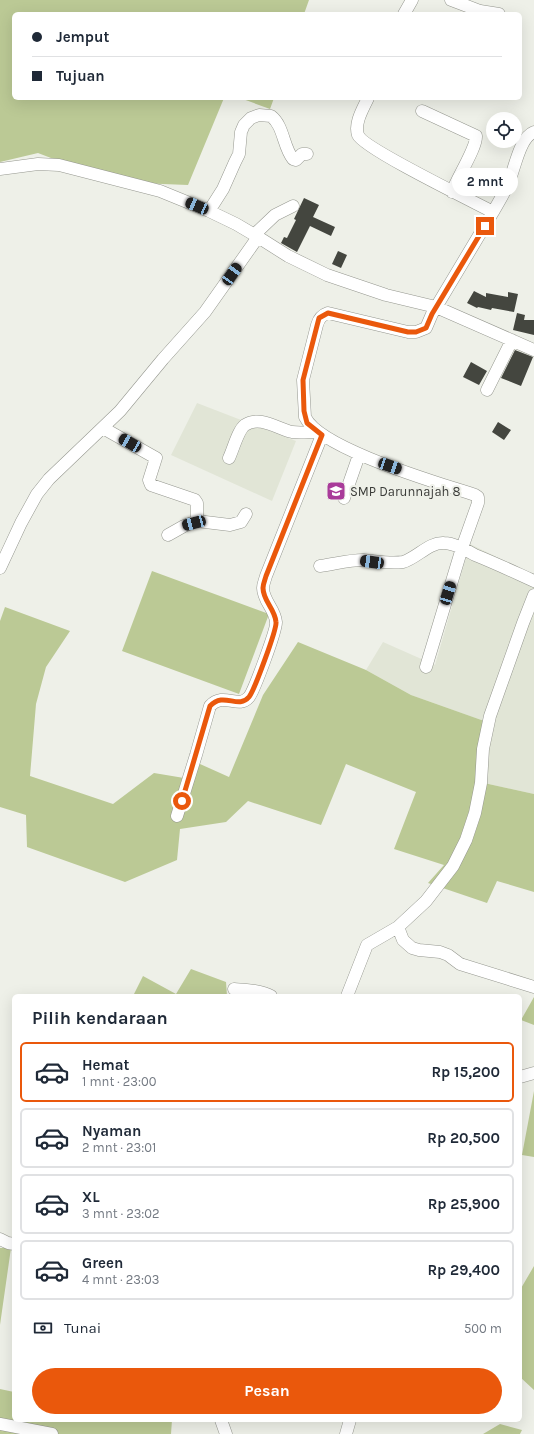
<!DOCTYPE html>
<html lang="id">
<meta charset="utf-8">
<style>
body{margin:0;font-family:Karla,sans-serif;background:#f6f6f7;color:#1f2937;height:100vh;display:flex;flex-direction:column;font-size:15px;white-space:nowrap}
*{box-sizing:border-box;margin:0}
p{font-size:13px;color:#747a83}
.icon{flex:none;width:22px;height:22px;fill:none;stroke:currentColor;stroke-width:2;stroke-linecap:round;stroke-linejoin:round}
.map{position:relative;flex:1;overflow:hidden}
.sheet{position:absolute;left:12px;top:994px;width:510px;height:428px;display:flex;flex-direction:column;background:#fff;border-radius:6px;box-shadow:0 4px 16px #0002}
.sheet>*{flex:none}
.guide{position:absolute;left:12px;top:12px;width:510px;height:88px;border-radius:6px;box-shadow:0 4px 16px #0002;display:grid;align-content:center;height:88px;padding:0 20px;background:#fff}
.controls{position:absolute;left:486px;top:112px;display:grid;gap:8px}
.controls a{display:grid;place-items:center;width:36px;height:36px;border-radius:50%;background:#fff;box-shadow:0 4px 16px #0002;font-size:20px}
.end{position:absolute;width:18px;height:18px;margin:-9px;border:5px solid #ea580c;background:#fff;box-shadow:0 0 0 2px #fff}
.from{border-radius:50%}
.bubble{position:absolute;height:28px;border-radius:14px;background:#fff;box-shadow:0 4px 16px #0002;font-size:13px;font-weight:700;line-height:28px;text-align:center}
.car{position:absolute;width:12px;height:24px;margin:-12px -6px;border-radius:5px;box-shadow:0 0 3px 1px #0007;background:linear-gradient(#222 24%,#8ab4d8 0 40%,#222 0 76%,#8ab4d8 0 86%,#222 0)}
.guide b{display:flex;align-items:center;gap:14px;height:38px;font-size:15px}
.guide b+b{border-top:1px solid #e0e1e3}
.guide i{width:10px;height:10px;background:#1f2937}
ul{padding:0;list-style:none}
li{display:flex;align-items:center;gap:12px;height:60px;margin:0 8px 6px;padding:0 12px;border:2px solid #e0e1e3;border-radius:6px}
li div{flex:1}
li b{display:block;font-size:15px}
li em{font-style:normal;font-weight:700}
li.current{border-color:#ea580c}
li>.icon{width:36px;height:36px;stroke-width:1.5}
h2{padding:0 20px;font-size:18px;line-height:48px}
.pay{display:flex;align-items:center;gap:10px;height:44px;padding:0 20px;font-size:15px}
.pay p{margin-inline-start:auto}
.primary-button{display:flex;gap:8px;margin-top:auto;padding:8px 20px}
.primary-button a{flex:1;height:46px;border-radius:24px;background:#ea580c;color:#fff;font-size:16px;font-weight:700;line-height:46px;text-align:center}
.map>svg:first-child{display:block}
.built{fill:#e1e5d6}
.green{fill:#bbc995}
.building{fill:#44463f}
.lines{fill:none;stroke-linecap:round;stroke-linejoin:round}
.minor-casing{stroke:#95978f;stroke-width:13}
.minor{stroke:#fff;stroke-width:12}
.route{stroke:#ea580c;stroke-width:5}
.labels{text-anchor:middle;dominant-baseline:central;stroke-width:4;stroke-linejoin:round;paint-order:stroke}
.poi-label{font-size:13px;fill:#3b3c39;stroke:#eef0e8;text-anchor:start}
</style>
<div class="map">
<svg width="534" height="1434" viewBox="0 0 534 1434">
<rect width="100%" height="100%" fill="#eef0e8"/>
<path class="built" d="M197,403L296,441L272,501L171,455Z
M470,544L534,575V794L484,783L487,722L411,695L366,670L383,642L435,665Z"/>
<path class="green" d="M0,0H309L304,14H14V98H224L188,185L113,182L38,153L0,162Z
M240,98H274L270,109Z
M152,571L269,614L239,694L122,651Z
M5,607L70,631L46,667L36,704L30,776L113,804L154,773L190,779L200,764L229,777L263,695L298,642L366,670L411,695L487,722L484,783L534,794V892L497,881L487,903L428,883L444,865L394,849L416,792L346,764L321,825L248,801L226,822L180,829L177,860L125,882L27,847L26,815L0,807V621Z
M191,969L226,982L227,996H133L143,976L176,994Z
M534,997V1025L521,1020Z
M534,1091V1157L522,1155Z
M0,1248H11L0,1325Z
M534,1266V1390L520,1377V1290Z
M0,1389L14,1392V1420H172L171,1434H0Z
M500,1424L522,1430L520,1434H483Z"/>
<path class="building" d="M304,198L319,205L313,217L335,227L331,236L310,226L297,252L281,243L284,237L287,238L296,220L294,219Z
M338,251L347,255L341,268L332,264Z
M474,291L486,297V293L508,297V292L518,294L514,312L492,308L491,310L478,307L477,308L467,303Z
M517,313L525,315L524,320H534V335L513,330Z
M515,350L533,357L521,386L501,378Z
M471,362L487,371L479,385L463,377Z
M498,422L511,430L504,440L492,432Z"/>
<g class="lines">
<g class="minor-casing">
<path id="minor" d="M451,0L480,11L499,14
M404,14L412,0
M368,98C363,109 354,123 358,135C363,148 474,202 493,212L432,314L426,328L416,332H408L328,313C322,315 319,318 317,325L303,380L305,417C320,449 439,483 475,495L478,497V503L462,548L426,667
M422,111L476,136C477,147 457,178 452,192
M0,169L38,164L59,165L160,191L209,211L236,224L258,237L288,256L327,275L386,295L436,307L534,350
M209,211L223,189L235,162L239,154L241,132L244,125L251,118L259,115L271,116C284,126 283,147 293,159L296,160L302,154H307
M493,212C498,203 504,194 508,184C515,169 519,138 534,132
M254,235L275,215L293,206
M487,390L512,340
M103,428L156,458L149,480L151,485L195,500L197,503V521L184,526L168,535
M229,458C233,450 238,430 245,425C260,415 278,429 292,432C300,433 309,432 317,432
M344,498L359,455
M197,521L230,525L241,522L246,514
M320,566C335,564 349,560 363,560C376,561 389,564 403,562C417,558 429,542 444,543C454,543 466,550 475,555C495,563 514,572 534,581
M0,568L21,523L37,494L49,479L120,411L163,359L205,312L258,237
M177,816L196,755L210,706C224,691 238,710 249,697C254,691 277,629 276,622C275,609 263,601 263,588C263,584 265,580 266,576L322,435
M398,927L403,940L412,948L419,950L440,952L448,955L460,964L534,987
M234,989C246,990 260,990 271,996
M347,996L367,945L398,927L426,901L453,866L466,840L475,813L481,783L483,749L490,716L523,623L534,595
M520,1077L534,1073
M0,1239L8,1243L14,1244
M221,1420L226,1434
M0,1424L52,1434
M346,1434L350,1420"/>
</g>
<use href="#minor" class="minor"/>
</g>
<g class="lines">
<path class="route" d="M182,801L210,706C224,691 238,710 249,697C254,691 277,629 276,622C275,609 263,601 263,588C263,584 265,580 266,576L322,435L307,423L304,411L303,380L319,318L328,313L408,332H416L426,328L432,314L485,226"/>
</g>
<defs>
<g id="school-square" transform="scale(1)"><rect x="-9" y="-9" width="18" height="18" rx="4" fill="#a93b9a" stroke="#eef0e8"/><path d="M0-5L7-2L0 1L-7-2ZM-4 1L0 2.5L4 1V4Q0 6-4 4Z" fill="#fff"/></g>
</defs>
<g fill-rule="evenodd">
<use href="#school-square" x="336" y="491"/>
</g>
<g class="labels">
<g class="poi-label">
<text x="350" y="491">SMP Darunnajah 8</text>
</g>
</g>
</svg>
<div class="controls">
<a><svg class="icon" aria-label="locate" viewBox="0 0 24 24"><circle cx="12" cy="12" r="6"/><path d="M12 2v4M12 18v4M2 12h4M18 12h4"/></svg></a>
</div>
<i class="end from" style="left:182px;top:801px"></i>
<i class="end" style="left:485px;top:226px"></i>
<div class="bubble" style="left:452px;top:168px;width:66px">2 mnt</div>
<i class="car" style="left:197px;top:206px;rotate:293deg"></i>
<i class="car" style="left:232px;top:274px;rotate:35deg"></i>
<i class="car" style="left:130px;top:443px;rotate:300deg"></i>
<i class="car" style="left:390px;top:466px;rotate:109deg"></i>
<i class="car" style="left:194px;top:523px;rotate:255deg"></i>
<i class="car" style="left:372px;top:562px;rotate:278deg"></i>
<i class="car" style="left:448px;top:593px;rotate:17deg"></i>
<div class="guide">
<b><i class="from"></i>Jemput</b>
<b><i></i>Tujuan</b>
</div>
<section class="sheet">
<h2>Pilih kendaraan</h2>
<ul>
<li class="current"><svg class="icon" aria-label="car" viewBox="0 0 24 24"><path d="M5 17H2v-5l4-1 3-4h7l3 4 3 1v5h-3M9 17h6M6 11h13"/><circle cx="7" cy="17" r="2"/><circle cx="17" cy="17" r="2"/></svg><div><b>Hemat</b><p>1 mnt · 23:00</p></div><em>Rp 15,200</em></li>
<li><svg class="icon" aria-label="car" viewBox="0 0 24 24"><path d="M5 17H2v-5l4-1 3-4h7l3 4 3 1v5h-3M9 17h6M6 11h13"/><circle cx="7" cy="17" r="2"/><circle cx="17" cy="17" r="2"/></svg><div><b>Nyaman</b><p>2 mnt · 23:01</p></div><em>Rp 20,500</em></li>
<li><svg class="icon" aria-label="car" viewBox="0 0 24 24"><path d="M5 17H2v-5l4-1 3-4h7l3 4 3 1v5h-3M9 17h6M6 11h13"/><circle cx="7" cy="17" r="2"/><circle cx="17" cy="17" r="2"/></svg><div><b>XL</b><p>3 mnt · 23:02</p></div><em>Rp 25,900</em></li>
<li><svg class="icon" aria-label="car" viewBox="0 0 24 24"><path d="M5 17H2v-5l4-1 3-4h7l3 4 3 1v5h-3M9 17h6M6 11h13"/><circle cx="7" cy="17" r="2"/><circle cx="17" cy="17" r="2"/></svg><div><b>Green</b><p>4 mnt · 23:03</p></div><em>Rp 29,400</em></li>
</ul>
<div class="pay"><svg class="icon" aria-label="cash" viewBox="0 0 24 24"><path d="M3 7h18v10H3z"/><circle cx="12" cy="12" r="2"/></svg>Tunai<p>500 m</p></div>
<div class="primary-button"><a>Pesan</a></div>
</section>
</div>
